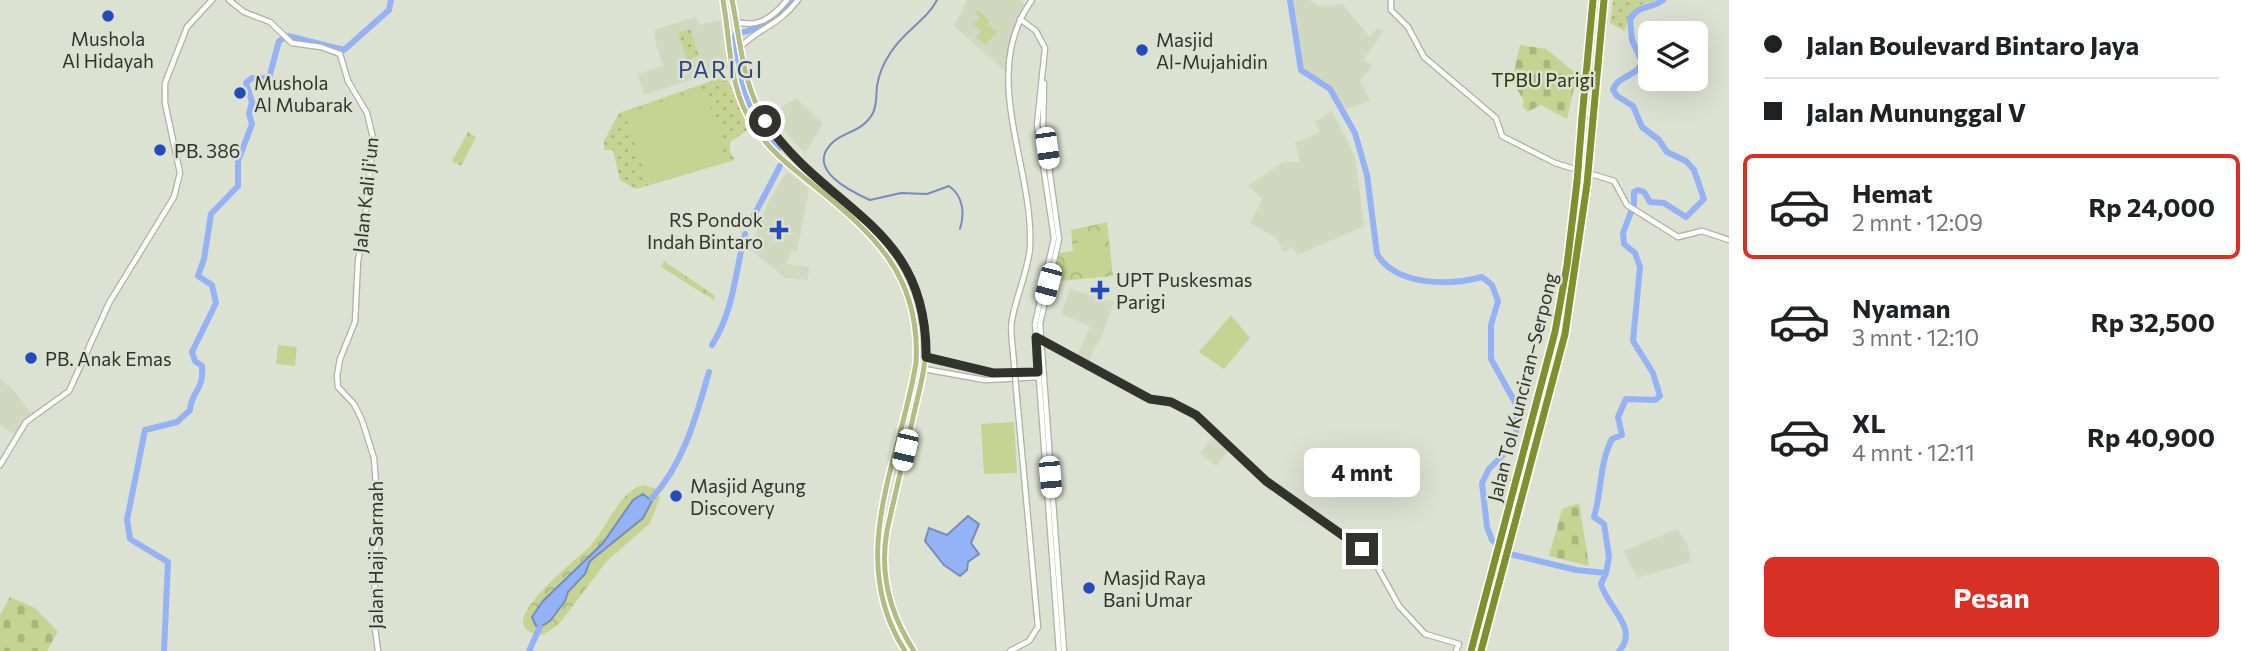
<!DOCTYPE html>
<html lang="id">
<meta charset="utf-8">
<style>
body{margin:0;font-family:Commissioner,sans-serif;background:#f6f6f6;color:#202124;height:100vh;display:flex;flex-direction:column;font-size:26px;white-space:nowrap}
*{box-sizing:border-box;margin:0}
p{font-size:23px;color:#757577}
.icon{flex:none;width:38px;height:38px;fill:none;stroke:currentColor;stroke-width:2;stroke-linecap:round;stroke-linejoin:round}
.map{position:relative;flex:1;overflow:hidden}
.panel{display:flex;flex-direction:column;background:#fff;width:525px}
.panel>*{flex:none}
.hud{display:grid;align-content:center;height:154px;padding:0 35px;background:#fff}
.tools{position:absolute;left:1638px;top:21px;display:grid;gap:14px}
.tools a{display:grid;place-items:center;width:70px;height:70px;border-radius:10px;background:#fff;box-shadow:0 7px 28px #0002;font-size:35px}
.end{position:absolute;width:32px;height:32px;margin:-16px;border:9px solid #31332c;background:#fff;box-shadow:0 0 0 4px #fff}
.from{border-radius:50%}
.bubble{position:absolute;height:49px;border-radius:10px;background:#fff;box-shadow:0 7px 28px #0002;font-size:23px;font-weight:700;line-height:49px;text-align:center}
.car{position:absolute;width:21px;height:42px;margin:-21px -10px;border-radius:9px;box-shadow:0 0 5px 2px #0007;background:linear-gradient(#fff 24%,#345 0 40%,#fff 0 76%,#345 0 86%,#fff 0)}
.hud b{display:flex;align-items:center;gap:24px;height:66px;font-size:26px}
.hud b+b{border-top:2px solid #e0e0e0}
.hud i{width:18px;height:18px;background:#202124}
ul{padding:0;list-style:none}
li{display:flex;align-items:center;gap:21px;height:105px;margin:0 14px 10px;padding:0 21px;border:4px solid transparent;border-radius:10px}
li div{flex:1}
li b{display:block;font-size:26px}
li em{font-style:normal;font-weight:700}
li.selected{border-color:#d93025}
li>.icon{width:63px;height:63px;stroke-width:1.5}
.action{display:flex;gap:14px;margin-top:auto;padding:14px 35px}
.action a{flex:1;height:80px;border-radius:10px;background:#d93025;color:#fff;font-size:28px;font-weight:700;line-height:80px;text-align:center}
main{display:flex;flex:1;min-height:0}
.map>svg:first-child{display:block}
.built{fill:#d2d7bf}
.grass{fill:url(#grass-dots)}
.cemetery{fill:url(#cemetery-stones)}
.park{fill:url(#park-crowns)}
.pitch{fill:#c6d392}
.water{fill:#94b3f6;stroke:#768db9;stroke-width:2}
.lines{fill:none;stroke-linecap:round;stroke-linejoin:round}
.stream{stroke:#768db9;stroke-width:2}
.river{stroke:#94b3f6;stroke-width:6}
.secondary-casing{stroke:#aeb1a2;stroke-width:7}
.primary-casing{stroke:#fff;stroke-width:8}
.highway-casing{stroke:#fff;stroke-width:10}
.secondary{stroke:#fff;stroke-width:4.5}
.primary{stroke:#b3bc82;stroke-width:5}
.highway{stroke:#81902e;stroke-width:7}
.secondary-bridge-casing{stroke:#aeb1a2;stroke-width:7;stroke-linecap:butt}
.highway-bridge-casing{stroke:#fff;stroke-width:10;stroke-linecap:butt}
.secondary-bridge{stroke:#fff;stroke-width:4.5}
.highway-bridge{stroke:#81902e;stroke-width:7}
.route{stroke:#31332c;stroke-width:9}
.poi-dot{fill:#234bb9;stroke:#dde1d1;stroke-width:2.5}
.labels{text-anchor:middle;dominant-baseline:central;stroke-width:5;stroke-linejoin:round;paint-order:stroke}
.poi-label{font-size:19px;fill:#31332c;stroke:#dde1d1;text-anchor:start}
.park-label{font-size:19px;fill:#2f360b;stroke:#dde1d1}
.street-label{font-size:19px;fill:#31332c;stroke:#dde1d1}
.quarter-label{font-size:23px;letter-spacing:2px;fill:#2d467e;stroke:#dde1d1}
</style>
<main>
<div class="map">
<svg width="1729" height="651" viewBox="0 0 1729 651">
<defs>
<pattern id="grass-dots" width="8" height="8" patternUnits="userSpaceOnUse" patternTransform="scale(1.75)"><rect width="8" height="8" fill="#c6d392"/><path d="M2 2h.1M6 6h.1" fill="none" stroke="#abb67e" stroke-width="1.8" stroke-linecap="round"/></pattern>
<pattern id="cemetery-stones" width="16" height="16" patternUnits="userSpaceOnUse" patternTransform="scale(1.75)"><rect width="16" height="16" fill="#c6d392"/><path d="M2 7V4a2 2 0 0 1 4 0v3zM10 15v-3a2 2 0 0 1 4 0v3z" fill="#abb67e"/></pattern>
<pattern id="park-crowns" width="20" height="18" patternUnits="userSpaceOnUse" patternTransform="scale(1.75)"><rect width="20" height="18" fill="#c6d392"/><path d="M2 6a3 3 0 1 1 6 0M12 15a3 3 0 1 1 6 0" fill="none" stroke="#abb67e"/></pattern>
</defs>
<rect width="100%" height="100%" fill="#dde1d1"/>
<path class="built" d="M967,0H1020L1025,5L1016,19L1009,44L1005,71L954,26Z
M1291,0H1309L1318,6L1342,4L1370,37L1378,28L1383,32L1364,59L1372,66L1360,81L1370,101L1341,111L1331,87L1304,74Z
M696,17L699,25L721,20L729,68L644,95L638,74L663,66L654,37L656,29Z
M796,98L823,123L805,154L769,114Z
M1332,111L1355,156L1364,226L1298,255L1292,247L1284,252L1276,238L1250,223L1262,199L1248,186L1283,162H1300L1295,143L1320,132L1315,122Z
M790,173L809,189L797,251L791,250L787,264L809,267L808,280L786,278L750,250L768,202L785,174Z
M1070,289L1114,302L1102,335L1087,363L1076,358L1090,326L1061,314Z
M0,378L17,394L31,414L14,434L0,425Z
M1214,435L1230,449L1216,466L1200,453Z
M1677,529L1687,544L1691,562L1638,578L1623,551Z"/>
<path class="grass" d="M1613,0H1659C1637,4 1631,8 1625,31L1610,23Z
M690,29L699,56L687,60L678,33Z
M726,76L749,129L730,142V152L735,160L636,189L620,180L613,150H604V141L619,113Z"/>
<path class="cemetery" d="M1520,45L1546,49L1577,74L1567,119L1541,105L1527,112L1522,106L1524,101L1512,80Z
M1579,503L1589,566L1549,556L1562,509Z
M10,597L35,608L58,632L47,651H0V615Z"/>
<path class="park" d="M468,132L476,137L461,166L452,161Z
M1107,222L1113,276L1050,282L1058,253L1073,251L1071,230Z
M664,261L714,295V300L661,267Z
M643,485L656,489L660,498L650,523L607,561L559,624L543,635C482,630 580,558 591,545C606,529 620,490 643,485Z"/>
<path class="pitch" d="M978,10L990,21L982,30L988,25L997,32L985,45L976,37L982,31L973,24L980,17L975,13Z
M700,89L719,123L723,163L648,185L625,114Z
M1103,232L1108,270L1082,274L1077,235Z
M1231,315L1250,338L1224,369L1199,352Z
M278,345L297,347L295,366L276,364Z
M1014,422L1017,473L984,474L981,424Z"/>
<path class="water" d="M643,494L652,501L643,518L590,561L585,574L568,592L565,601L550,621L540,627L536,626L532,617L543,601L603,543L633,500Z
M968,516L979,524L971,543L979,554L968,562L967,570L960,576L944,565L925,541L929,528L947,535Z"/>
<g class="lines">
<path class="stream" d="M937,0C927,20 904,31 891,52C884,62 879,74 877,86C876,95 877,105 873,113C862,133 843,131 831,144C806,170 852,192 870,200L901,193L927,194L949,186C963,196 965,213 960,229"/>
<path class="river" d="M1290,0L1301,70L1330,89L1355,133L1367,175L1377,254C1396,286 1449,286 1482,277L1492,285L1498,301L1491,325V359L1517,406L1516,435L1510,448L1489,469L1482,483L1487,527L1492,540L1510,554L1576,570L1606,573L1601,584C1607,607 1640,629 1619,651
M778,149C751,116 736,83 734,40L736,34C758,30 776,17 790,0
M750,223L780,166
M712,345C734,310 735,273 745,234
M652,498C684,463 696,417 709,372
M1606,573L1609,557L1605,530L1604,524L1594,517C1602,491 1599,464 1612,439L1622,435L1618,417L1626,399L1655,400L1660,396L1653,373L1633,341L1640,267L1635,253L1624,244L1623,233L1634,204V192L1638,190L1644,192L1650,202L1664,203L1686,217L1704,199L1694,170L1686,161L1667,152L1659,140L1642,127L1633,106L1617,96L1613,90C1618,75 1637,77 1642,62L1632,40L1630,19C1642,2 1651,10 1663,0
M164,651L168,562L130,539L127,520L145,430L177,422L190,410C192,389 204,392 202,366L195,361L192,352L216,303L212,285L198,276L204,259L211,214L238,186V161L252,124L249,114L252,102L246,83L252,78H269L279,41L288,36L344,50L389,10L391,0
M529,651L540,627"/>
<g class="secondary-casing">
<path id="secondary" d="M229,0L244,12L270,22L292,43L321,47L340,54L348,81L367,113L373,138L365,219L358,261L355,322L340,359L337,376L338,387L354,404L362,420L374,458L377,499L374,620L378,651
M1391,0V10L1408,27L1424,57L1496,118L1502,136L1555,163L1614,181L1627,205L1678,237L1702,231L1729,240
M1020,19L1036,31L1045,48L1037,125L1054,238L1035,324L1059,651
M737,22C759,28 773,17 787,0
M740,47C762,26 778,26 798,0
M1044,83L1043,125L1059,239L1040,324L1064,651
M1040,339L1150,399L1171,402L1202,419L1266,481L1362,549L1377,566L1399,606L1425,634L1459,644L1456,651
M1013,352C1012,342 1010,330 1012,320C1016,296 1028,272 1030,247C1034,165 978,74 1032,0
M926,357L994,373L1038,372
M924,369L985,380L1039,377
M0,465L26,422L69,391L109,303L174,197L180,173L165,103V83L187,27L212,0
M1010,651L1029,641L1038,627L1017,399"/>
</g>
<g class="primary-casing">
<path id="primary" d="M723,0C731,44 728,89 755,128C770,151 791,167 812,184C875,235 921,276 916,363C900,461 845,558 905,651
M732,0C741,43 742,84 766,122C819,203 921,226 926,338C927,367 918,394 912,422C904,458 895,494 887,531C879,575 890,614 914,651"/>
</g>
<g class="highway-casing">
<path id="highway" d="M1582,118L1593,0
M1593,119L1604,0
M1471,651L1555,332L1567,265L1577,182
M1481,651L1565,334L1587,184"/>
</g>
<use href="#secondary" class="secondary"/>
<use href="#primary" class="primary"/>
<use href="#highway" class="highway"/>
<g class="secondary-bridge-casing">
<path id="secondary-bridge" d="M1013,352L1017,399"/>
</g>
<g class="highway-bridge-casing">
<path id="highway-bridge" d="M1577,182L1582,118
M1587,184L1593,119"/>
</g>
<use href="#secondary-bridge" class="secondary-bridge"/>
<use href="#highway-bridge" class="highway-bridge"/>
</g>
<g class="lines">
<path class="route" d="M765,121C827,212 928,225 926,357L993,373L1038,372L1036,337L1150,399L1171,402L1196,415L1266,481L1362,549"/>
</g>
<g class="poi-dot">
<circle cx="108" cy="16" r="7"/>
<circle cx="1142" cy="50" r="7"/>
<circle cx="240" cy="93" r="7"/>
<circle cx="160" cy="150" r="7"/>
<path d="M775.5 219.5h7v7h7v7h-7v7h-7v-7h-7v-7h7z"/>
<path d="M1096.5 279.5h7v7h7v7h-7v7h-7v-7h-7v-7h7z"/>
<circle cx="31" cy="358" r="7"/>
<circle cx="676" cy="496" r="7"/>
<circle cx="1089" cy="588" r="7"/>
</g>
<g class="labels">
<g class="poi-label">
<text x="108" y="38" text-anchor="middle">Mushola<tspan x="108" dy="22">Al Hidayah</tspan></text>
<text x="1156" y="39">Masjid<tspan x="1156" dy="22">Al-Mujahidin</tspan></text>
<text x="254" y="82">Mushola<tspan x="254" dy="22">Al Mubarak</tspan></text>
<text x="174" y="150">PB. 386</text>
<text x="763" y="219" text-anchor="end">RS Pondok<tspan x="763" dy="22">Indah Bintaro</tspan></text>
<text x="1116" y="279">UPT Puskesmas<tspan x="1116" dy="22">Parigi</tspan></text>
<text x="45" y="358">PB. Anak Emas</text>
<text x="690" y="485">Masjid Agung<tspan x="690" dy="22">Discovery</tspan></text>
<text x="1103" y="577">Masjid Raya<tspan x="1103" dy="22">Bani Umar</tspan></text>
</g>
<g class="park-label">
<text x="1543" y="79">TPBU Parigi</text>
</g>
<g class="street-label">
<text transform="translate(365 195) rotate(-84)">Jalan Kali Ji'un</text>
<text transform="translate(1522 387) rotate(-76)">Jalan Tol Kunciran–Serpong</text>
<text transform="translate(375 555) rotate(-90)">Jalan Haji Sarmah</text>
</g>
<g class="quarter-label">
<text x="721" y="69">PARIGI</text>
</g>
</g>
</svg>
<div class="tools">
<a><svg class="icon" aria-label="layers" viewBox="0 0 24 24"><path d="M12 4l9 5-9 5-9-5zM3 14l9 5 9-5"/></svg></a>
</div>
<i class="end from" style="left:765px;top:121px"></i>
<i class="end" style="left:1362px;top:549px"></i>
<div class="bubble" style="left:1304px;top:448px;width:116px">4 mnt</div>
<i class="car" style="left:1047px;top:148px;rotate:172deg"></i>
<i class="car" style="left:1048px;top:284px;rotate:195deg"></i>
<i class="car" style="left:905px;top:450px;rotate:193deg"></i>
<i class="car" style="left:1050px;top:477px;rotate:175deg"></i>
</div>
<section class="panel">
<div class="hud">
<b><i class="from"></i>Jalan Boulevard Bintaro Jaya</b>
<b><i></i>Jalan Mununggal V</b>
</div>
<ul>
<li class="selected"><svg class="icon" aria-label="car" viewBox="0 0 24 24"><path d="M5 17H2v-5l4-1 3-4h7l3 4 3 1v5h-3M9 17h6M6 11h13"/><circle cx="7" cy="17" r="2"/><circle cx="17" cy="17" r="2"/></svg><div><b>Hemat</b><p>2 mnt · 12:09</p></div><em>Rp 24,000</em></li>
<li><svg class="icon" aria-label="car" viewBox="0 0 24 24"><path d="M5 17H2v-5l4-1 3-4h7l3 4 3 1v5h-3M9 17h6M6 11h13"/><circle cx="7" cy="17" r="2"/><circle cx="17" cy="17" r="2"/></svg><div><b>Nyaman</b><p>3 mnt · 12:10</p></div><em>Rp 32,500</em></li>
<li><svg class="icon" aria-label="car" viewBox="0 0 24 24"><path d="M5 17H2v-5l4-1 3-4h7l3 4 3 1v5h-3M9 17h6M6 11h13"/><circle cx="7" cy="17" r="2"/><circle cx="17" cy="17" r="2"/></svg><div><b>XL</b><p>4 mnt · 12:11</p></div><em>Rp 40,900</em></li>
</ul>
<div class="action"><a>Pesan</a></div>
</section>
</main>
